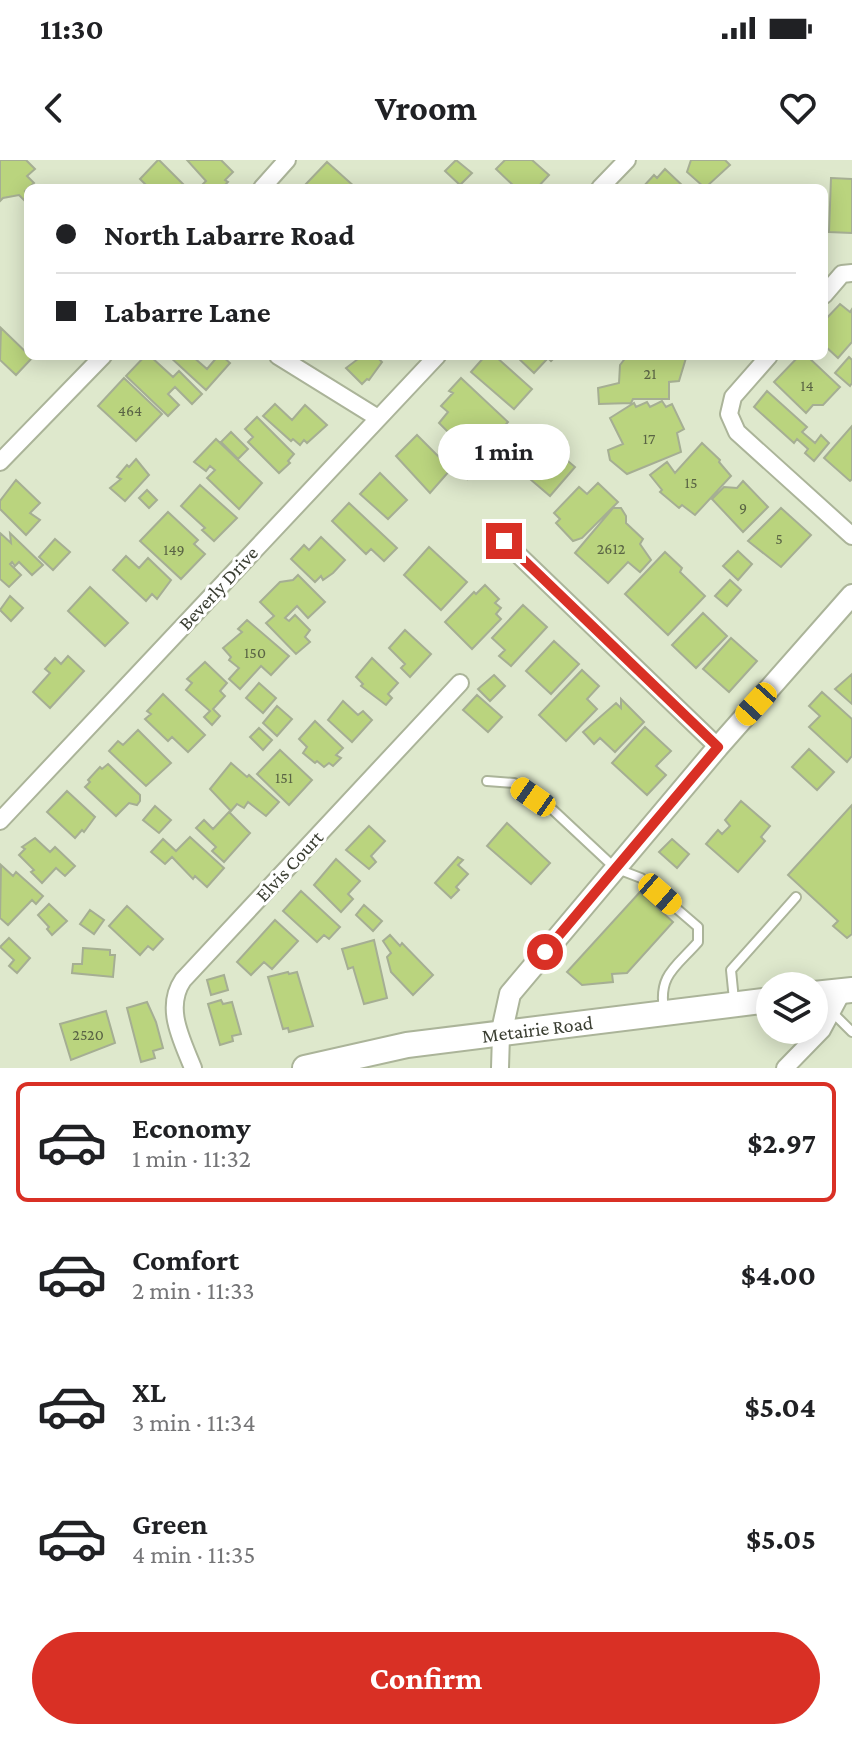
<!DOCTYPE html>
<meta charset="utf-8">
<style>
body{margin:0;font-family:"Crimson Pro",serif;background:#f2f2f2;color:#202124;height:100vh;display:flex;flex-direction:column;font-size:30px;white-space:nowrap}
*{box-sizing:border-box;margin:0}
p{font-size:26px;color:#757577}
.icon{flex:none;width:44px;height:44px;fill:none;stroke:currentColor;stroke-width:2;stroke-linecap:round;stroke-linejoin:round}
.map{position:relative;height:908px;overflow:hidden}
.details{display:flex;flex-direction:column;background:#fff;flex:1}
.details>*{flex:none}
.top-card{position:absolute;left:24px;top:24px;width:804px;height:176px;border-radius:12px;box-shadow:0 4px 20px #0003;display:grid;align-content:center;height:176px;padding:0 32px;background:#fff}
.controls{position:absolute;left:756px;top:812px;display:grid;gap:16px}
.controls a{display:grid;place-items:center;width:72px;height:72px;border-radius:50%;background:#fff;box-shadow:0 4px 20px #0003;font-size:40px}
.end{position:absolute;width:36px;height:36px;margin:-18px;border:10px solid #d93025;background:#fff;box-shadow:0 0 0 4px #fff}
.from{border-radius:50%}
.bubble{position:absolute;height:56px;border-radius:28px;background:#fff;box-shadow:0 4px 20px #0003;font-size:26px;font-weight:700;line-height:56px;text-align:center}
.car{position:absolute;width:24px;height:48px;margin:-24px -12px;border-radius:10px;box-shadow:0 0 6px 2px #0007;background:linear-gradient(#f5c518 24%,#345 0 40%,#f5c518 0 76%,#345 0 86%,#f5c518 0)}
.top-card b{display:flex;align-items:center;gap:28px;height:76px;font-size:30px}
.top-card b+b{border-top:2px solid #e0e0e0}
.top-card i{width:20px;height:20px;background:#202124}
ul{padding:14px 0 0;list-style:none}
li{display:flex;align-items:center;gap:24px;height:120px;margin:0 16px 12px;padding:0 16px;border:4px solid transparent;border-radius:12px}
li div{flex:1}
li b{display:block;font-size:30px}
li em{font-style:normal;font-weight:700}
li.selected{border-color:#d93025}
li>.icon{width:72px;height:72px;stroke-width:1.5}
.primary-button{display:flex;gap:16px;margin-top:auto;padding:16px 32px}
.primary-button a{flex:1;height:92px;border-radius:48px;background:#d93025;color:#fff;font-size:32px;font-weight:700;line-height:92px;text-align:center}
.status{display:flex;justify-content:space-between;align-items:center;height:56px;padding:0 40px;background:#fff;direction:ltr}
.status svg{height:22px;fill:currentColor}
header{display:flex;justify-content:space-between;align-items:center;height:104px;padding:0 32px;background:#fff;font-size:36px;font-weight:700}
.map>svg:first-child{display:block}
.building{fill:#bad47e;stroke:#a5ae93;stroke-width:2}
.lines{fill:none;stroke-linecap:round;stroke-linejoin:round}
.service-casing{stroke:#abb499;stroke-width:12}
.minor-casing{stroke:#abb499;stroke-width:20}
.tertiary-casing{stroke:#abb499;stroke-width:24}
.secondary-casing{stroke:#abb499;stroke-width:28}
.service{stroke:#fff;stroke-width:8}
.minor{stroke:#fff;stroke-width:16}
.tertiary{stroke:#fff;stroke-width:20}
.secondary{stroke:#fff;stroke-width:24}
.route{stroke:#d93025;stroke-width:10}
.labels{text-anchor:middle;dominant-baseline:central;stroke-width:6;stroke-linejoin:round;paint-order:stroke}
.number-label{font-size:16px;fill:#5a6445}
.street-label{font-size:20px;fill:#3a3e32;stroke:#fff}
</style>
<div class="status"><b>11:30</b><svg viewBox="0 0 49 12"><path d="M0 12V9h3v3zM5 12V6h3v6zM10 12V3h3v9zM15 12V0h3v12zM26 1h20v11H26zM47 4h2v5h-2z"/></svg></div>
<header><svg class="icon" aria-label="back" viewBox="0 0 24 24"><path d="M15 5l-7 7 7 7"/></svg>Vroom<svg class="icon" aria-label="heart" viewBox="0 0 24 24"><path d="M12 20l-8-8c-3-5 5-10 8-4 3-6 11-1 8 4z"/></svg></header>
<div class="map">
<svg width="852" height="908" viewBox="0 0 852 908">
<rect width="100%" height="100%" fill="#dee8cc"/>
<path class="building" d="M0,0H26L35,9L27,16L34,23L25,31L28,34V44L19,35L3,38L0,41Z
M158,0H159L187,28H149L140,19Z
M187,0H221L233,12L225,20L228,22L222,28L219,26L203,28L201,26L206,21Z
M456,0L472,13L460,25L445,11Z
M505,0H532L549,15L537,28H516L496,9Z
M725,0L730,5L705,28L687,12L691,0Z
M327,2L356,28H308L305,25Z
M665,9L685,28H642L654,15L657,18Z
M831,18L852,19V73L829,72Z
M840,144L850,152L852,149V182L838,198L824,185V161Z
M1,168L32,198L16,215L0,200Z
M145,196H150L173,217L179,211L202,234L192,244L175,227L168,234L179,245L168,256L126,216Z
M169,196H192L207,209L218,196H222L230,203L206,230Z
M355,196H376L382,202L369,220L367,219L362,224L346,208L358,199Z
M485,196H495L532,229L514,249L471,212Z
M516,196H556L551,201L548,198L534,213Z
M627,196L686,198L679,221L669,222V239H633L631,243L599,244L598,228L619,223L620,205Z
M799,196H807L840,227L823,245H813L806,253L774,222Z
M849,197L852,200V223L850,226L835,213Z
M124,218L162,254L136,281L98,246Z
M461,218L508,262L482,291L469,279L463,287L439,263L448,252L441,246L453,233L449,231Z
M767,231L807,267L802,272L815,283L821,275L829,283L814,301L805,293L808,289L797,279L794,283L754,247Z
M662,241L666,247L672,244L684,269L677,273L681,292L627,314L610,300L608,290L623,284L610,258L634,243L636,247L647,242L650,247Z
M275,244L292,260L305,245L327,265L307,283L304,280L300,285L293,279L291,281L263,256Z
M257,257L294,294L288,301L290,303L279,313L248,282L253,277L245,269Z
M852,266V319L850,321L824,298Z
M231,272L248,289L238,299L221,282Z
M535,273L575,307L550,336L510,302Z
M417,275L451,309L430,333L396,296Z
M216,279L262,323L239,349L207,318L215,310L210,306L206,311L194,302Z
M702,283L720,300L719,302L731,316L695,355L682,345L679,348L660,332L662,330L650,315L667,302L675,313Z
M461,292L476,299L467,319L452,311Z
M136,299L149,315L125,341L110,328L121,319L117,317L127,305L129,307Z
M380,313L407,340L388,359L360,334Z
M16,320L40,343L30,353L40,360L26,375L0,349V341Z
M743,321L768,347L743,372L712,339L724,327L737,328Z
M598,323L618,342L582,378L573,381L556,363L560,359L554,353L579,327L587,334Z
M200,325L237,358L214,381L202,370L205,368L181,346Z
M147,330L157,340L149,348L139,338Z
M349,343L397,388L384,401L371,389L366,394L332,361Z
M613,348H621L626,356V363L643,379L640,384L651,400L640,412L628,402L608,423L575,393Z
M781,348L811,375L781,407L748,381Z
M168,352L198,380L194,384L205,394L181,419L140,381Z
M0,373L11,383L10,373L43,405L32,415L19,402L15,406L12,402L10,404L21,415L9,427L0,419Z
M321,377L345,400L333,413L323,420L321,416L315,422L291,399L304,385L309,390Z
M55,379L70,392L53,410L39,397Z
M429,387L467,422L441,450L404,415Z
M738,391L752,404L738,420L723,406Z
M665,392L682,408L680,412L705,436L668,475L625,434Z
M126,396L139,408L148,398L171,420L157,439L152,434L146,441L113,410Z
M298,415L325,442L308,458L297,446L285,458L289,461L295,455L310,470L305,477L310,482L296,494L266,463L274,456L260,442L280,422L293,420Z
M730,420L741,430L727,446L715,436Z
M485,425L499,439L495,443L501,448L496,454L501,459L472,489L445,462L474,432L476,434Z
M90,427L128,463L105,486L68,451Z
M10,436L23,448L11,461L0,450Z
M523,445L547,467L511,506L499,496L505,490L492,478Z
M703,453L727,476L696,508L672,485Z
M247,460L289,496L271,515L261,506L240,529L229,519L239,508L229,500L231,497L223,488L242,472L238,469Z
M405,470L431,494L410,517L401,508L405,504L389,488Z
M731,478L757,501L729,532L703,509Z
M554,481L579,504L551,534L526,511Z
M68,496L84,511L50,548L33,532L50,513L45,509L55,498L61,504Z
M372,498L398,523L388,534L392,538L386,545L361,526L363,524L356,517Z
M205,502L227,523L220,531L225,536L213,549L220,556L212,565L204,557L210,551L186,530L192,523L187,519Z
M582,510L599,526L587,539L597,549L566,581L539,555Z
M852,514V544L835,529Z
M494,515L505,526L490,541L478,529Z
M259,523L276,538L263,553L246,538Z
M822,532L852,559V596L847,602L809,567L820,556L809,546Z
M163,534L205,575L188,592L172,577L168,581L145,559L151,554L147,551Z
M477,535L502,557L488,572L463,550Z
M621,539L644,562L615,592L600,578L594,584L583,572L616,543L621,548Z
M343,541L358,555L363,551L372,560L352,582L328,560Z
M277,546L292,559L277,576L263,563Z
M315,561L343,588L336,595L341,598L333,606L329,603L324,607L317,601L315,603L303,593L307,587L299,579Z
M645,567L671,591L656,606L666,615L647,635L612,603Z
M259,568L272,580L263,590L250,577Z
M138,570L171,603L146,626L109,591L118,581L123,585Z
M809,589L834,612L817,630L792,607Z
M280,590L312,620L289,645L257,614Z
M231,603L247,617L249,615L279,642L266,656L248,642L244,648L237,644L231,651L210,629Z
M108,604L140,635V641L137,645L129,643L116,656L85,627L90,622L88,620L100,607L102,609Z
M67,631L95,657L84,672L82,670L75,678L47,652Z
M741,641L770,666L761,677L765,681L738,712L706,684L718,670L722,674L730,666L725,660Z
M852,645V774L847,778L833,766L838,761L788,715Z
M155,646L171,660L159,673L143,660Z
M229,652L250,673L224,702L212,691L216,687L196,668L204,660L213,669Z
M507,663L550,703L531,724L487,686Z
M369,666L385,681L371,696L376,702L369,709L346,690Z
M190,677L224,708L207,727L195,716L193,719L172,697L165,704L151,692L163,679L176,691Z
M35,678L50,692L55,687L75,706L65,716L56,708L42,723L31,712L34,710L19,695L25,689L22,687Z
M672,679L689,694L677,708L659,692Z
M458,697L463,700L458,705L468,714L456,727L459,730L451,738L435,723Z
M336,699L360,721L348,734L353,739L341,752L314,725Z
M1,705L13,716L16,712L43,736L36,744L32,740L8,765L0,758Z
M301,731L340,767L329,779L324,775L317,782L283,751Z
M640,732L673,762L627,813L612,814L613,822L582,825L567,812Z
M49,744L67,761L52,775L47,769L49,767L38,755Z
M364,745L382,761L373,771L356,755Z
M127,746L163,779L153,790L148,786L140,795L109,766Z
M90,750L104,760L94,774L80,764Z
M275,760L298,781L272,809L264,802L251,815L237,802Z
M390,775L400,786L402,783L433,815L413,835L391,812L387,797L391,793L383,781Z
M9,778L30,798L17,813L9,806L14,800L0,787Z
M374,780L387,838L364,844L353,807L348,809L342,789Z
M83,788L110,790V795H115L113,817L72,813L73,804H82Z
M288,812L289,814L297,812L313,866L289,872L288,868L283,869L268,817Z
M224,815L228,830L211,835L207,820Z
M221,840L223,844L232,842L241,874L232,876L233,881L220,885L208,844Z
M147,842L156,862L163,888L153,891L155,898L141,902L127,848Z
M106,851L115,883L71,900L60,864Z"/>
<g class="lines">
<g class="service-casing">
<path id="service" d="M487,621L514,623L553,650L615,708L641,718L698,767V782C676,807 658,815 664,850
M734,840L731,810L796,737
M831,851L852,872"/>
</g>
<g class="minor-casing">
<path id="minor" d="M262,28L287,0
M600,28L627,0
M824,135L842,114L852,113
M278,196L378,258
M769,196L733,237L729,254L737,272L852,376
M0,302L103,196
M504,381L718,587
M0,661L437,196
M193,908C182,880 164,848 183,820L460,523
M500,908L501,875
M785,908L822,870L845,827"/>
</g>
<g class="tertiary-casing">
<path id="tertiary" d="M501,875L510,834L718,587L852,435"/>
</g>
<g class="secondary-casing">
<g id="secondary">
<path d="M814,834L852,830"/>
<path id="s1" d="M305,908L407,885L770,840"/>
</g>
</g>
<use href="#service" class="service"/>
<use href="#minor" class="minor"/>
<use href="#tertiary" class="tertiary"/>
<use href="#secondary" class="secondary"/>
</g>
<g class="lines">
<path class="route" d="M504,381L718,587L545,792"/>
</g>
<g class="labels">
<g class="number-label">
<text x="650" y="213">21</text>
<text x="807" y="225">14</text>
<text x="130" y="250">464</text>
<text x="649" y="278">17</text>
<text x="691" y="322">15</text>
<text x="743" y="347">9</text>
<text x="779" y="378">5</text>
<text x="611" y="388">2612</text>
<text x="174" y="389">149</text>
<text x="255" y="492">150</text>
<text x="284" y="617">151</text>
<text x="88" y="874">2520</text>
</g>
<g class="street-label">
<text transform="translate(218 428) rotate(-47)">Beverly Drive</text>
<text transform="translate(289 706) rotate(-47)">Elvis Court</text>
<text stroke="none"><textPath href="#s1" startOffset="236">Metairie Road</textPath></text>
</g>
</g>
</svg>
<div class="controls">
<a><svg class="icon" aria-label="layers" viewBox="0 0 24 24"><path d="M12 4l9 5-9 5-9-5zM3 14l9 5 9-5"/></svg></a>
</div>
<i class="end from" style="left:545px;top:792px"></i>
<i class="end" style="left:504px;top:381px"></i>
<div class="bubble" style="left:438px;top:264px;width:132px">1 min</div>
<i class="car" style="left:756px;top:544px;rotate:222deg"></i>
<i class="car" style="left:533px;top:637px;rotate:305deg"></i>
<i class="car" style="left:660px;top:734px;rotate:131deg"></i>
<div class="top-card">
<b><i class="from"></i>North Labarre Road</b>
<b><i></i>Labarre Lane</b>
</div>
</div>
<section class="details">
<ul>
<li class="selected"><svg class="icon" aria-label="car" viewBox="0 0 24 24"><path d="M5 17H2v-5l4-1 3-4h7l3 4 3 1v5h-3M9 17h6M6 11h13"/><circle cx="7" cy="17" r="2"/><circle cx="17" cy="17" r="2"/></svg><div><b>Economy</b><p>1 min · 11:32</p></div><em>$2.97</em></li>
<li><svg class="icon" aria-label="car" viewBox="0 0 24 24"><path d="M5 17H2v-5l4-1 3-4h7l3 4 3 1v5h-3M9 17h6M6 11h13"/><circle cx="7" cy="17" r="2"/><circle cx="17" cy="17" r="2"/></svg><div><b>Comfort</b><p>2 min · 11:33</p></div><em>$4.00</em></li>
<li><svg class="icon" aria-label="car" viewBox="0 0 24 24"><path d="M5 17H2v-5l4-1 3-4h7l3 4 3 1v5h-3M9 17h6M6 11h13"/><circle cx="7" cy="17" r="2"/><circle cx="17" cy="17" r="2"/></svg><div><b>XL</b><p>3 min · 11:34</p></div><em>$5.04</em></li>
<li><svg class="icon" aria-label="car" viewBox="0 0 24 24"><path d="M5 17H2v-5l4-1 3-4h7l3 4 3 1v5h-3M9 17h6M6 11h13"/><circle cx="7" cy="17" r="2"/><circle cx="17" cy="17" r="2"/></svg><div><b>Green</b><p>4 min · 11:35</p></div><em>$5.05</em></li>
</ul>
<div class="primary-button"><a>Confirm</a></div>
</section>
